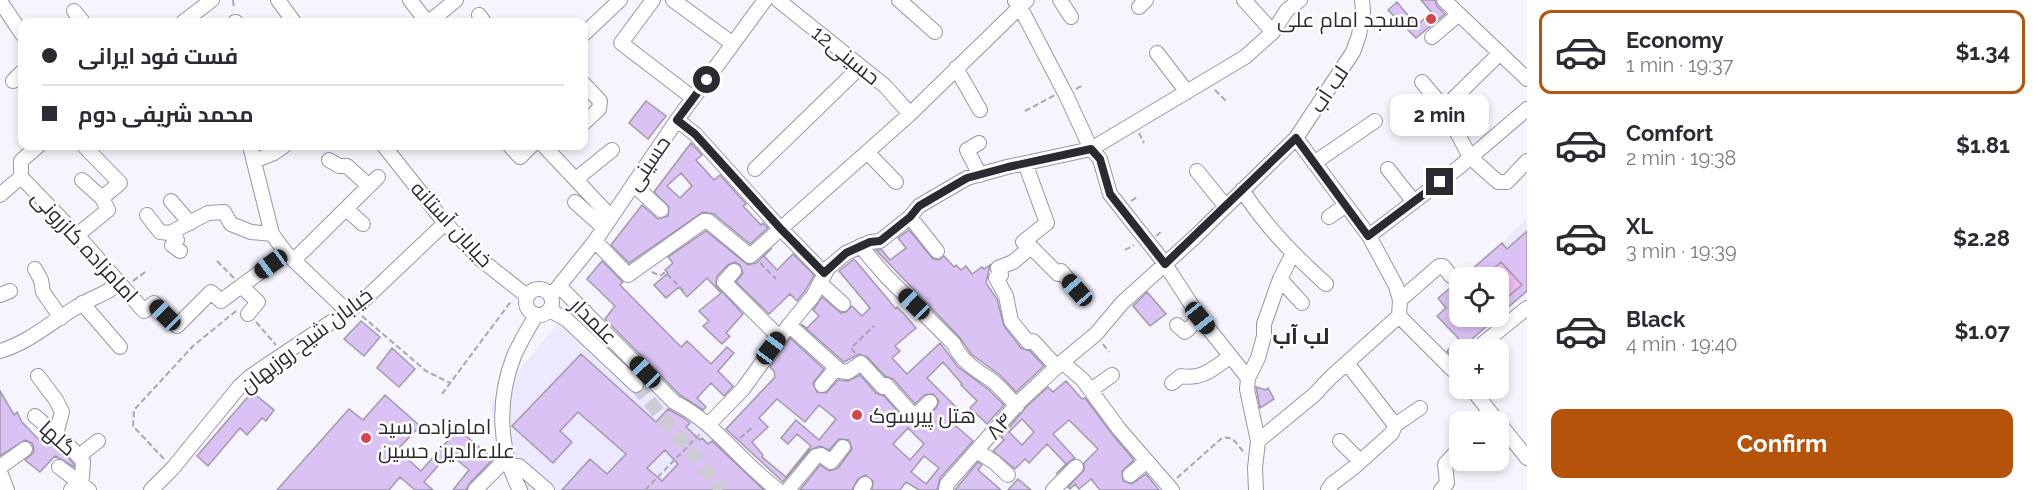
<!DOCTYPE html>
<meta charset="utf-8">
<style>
body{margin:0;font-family:Raleway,Cairo,sans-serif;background:#f7f7f7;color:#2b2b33;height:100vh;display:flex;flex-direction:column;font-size:22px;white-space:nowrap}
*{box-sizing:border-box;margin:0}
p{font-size:20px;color:#7c7c81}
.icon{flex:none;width:33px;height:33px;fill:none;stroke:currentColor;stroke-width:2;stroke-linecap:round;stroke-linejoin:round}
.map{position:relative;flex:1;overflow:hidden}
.drawer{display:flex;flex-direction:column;background:#fff;width:510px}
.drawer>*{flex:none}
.top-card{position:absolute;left:18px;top:18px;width:570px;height:132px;border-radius:12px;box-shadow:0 3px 9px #0003;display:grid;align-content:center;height:132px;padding:0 24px;background:#fff}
.buttons{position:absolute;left:1449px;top:267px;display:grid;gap:12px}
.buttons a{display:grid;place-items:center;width:60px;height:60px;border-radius:12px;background:#fff;box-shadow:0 3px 9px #0003;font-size:30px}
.end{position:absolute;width:27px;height:27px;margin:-14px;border:8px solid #2a2a31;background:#fff;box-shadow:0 0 0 3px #fff}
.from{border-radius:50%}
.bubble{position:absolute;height:42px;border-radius:12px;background:#fff;box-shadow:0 3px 9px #0003;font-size:20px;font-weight:700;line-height:42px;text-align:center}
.car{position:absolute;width:18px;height:36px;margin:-18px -9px;border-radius:8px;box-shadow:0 0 4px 2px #0007;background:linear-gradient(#222 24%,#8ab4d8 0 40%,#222 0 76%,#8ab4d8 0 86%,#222 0)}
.top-card b{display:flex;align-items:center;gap:21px;height:57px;font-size:22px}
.top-card b+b{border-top:2px solid #e1e1e2}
.top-card i{width:15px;height:15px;background:#2b2b33}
ul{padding:10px 0 0;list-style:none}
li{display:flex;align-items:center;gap:18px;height:84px;margin:0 12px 9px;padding:0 12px;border:3px solid transparent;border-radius:12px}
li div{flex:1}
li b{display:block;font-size:22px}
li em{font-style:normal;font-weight:700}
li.selected{border-color:#b45309}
li>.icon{width:54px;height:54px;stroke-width:1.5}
.primary-button{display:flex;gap:12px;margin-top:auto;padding:12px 24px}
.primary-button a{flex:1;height:69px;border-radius:12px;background:#b45309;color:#fff;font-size:24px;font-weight:700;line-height:69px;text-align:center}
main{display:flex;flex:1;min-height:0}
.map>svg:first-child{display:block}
.built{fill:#ebe9ff}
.green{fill:#f2b9f3}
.building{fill:#dac2f4;stroke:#a199aa;stroke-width:1.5;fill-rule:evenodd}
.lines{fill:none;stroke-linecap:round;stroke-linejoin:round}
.minor-tunnel{stroke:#cdccd4;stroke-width:14;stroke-dasharray:14 7;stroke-linecap:butt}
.minor-casing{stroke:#9796a8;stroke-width:16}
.path{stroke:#a7a7ae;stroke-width:2;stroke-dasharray:6 3;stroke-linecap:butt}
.minor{stroke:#fff;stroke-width:14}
.route{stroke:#2a2a31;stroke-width:8}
.poi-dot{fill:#d5454f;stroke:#fff;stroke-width:2}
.labels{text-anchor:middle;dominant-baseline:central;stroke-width:5;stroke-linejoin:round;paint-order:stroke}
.poi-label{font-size:21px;fill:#2a2a31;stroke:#fff;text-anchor:start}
.street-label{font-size:21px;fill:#2a2a31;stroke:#fff}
.neighbourhood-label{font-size:22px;font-weight:bold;fill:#2a2a31;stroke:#fff}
</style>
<main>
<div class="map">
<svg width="1527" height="490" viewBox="0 0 1527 490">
<rect width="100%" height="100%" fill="#f6f5fd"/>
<path class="built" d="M1527,219V274L1502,243Z
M568,311L672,401L784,490H513L508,484L490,405Z"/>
<path class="green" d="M1501,262L1522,285L1499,305L1498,278H1483Z"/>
<path class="building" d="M1421,0H1435L1437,6L1445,14L1416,38L1388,10L1397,2L1416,25L1432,13Z
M646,101L666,116L648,139L629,123Z
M691,143L702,155L696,160L714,180L720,175L746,204L743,206L761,225L763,223L768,228L750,244L714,214L703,212L629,263L611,245L642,205L658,219L668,216L669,207L654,192ZM681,173L692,186L680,198L667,186Z
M909,230L933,259L939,260L944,256L954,267L956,265L961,270L966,266L972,274L982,267L984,269L990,265L986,283L997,299L1004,326L1021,348L1030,351L1044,366L1016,392L1000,375L971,354L960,338L876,250H882L890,260L906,248L898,238Z
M706,231L748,265L756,263L772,248L764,256L777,270L793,254L814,275L805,291L797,301L790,294L769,314L736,282L743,273L740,265L735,262L728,265L717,276L716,285L743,314L726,333L730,336L722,344L703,326L709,321L699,311L721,293L707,278L687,297L679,287L666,298L654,285L668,273L665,270L673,263L668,257Z
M1527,231V291L1498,316V305L1522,285L1501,262L1483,278H1462L1502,243L1507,249Z
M853,260H855L896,309L897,307L904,314L916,328L895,346L900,351L892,358L907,374L940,343L958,367L988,389L1004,405L987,424L970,408L977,401L961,385L962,384L943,362L927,378L964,415L955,425L973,441L940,478L937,490H919L906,482L900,490H872L873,481L865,475L858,479L852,490H800L820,465L829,471L838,468L852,449L849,440L839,439L829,450L820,446L810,450L783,482L726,429L775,377L774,371L770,367L790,338L824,369L813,383L817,392L826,393L838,380L848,381L860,375L876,393L884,396L904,418L912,423L922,422L936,408L939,401L933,394L924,395L915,404L893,379L885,376L867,357L859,354L844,362L801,324L807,328L819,316L813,310L822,297L841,313L846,312L852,306L862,316L870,308L839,271ZM777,399L805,422L819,405L836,419L819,440L796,420L781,438L788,444L797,434L811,446L786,477L762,457L763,455L752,442L768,427L759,418ZM908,428L924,444L910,460L893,444ZM924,456L939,468L926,484L911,472Z
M602,261L623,282L620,285L681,347L687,341L711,364L727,347L734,353L718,371L733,386L724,396L711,383L697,398L706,407L703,410L680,395L605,319L615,306L587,279Z
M1460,280V316H1498L1452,357L1447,351L1459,339L1437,316L1446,308L1438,298Z
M1147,292L1166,314L1150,326L1133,306Z
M361,321L380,337L364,356L344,339Z
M392,348L415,369L399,387L377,368Z
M581,354L656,422L668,409L684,418L690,423L686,427L700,440L702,438L708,444L712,441L764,490H562L590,459L607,474L626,454L578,412L560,431L572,442L553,463L512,426ZM665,450L678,464L662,481L647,468Z
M1066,381L1082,399L1085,398L1112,434L1134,460L1122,471L1123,481L1132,484L1146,474L1159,490H1100L1091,479L1079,489L1075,484L1070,489L1068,487L1084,470V463L1098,449L1069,420L1053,434L1075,458L1070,461L1056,474L1066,464L1047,444L1029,463L1025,459L1015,469L993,451L1004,440L1001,437L1026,407L1048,387L1053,392ZM1022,419L1034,432L1022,445L1009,432Z
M1256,387L1266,390L1268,388L1274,399L1260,408Z
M0,391L14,415L17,412L22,422L39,440L43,436L64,453L74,464V467L55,456L40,472L25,460L33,453L34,449L32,443L25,440L0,456Z
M252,392L274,410L266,421L262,418L247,435L240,428L208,466L197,456Z
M385,395L420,426L397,450L421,471L458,429L493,459L469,484L466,490H453L469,470L449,453L424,482L433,490H415L400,477L389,490H277L349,409L363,420Z
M978,462L982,465L978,470L1001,490H955Z
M1018,479L1031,490H1008Z"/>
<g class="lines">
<path class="minor-tunnel" d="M636,385L722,490"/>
<g class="minor-casing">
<path id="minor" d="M278,0L294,22
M410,0L427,22
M653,0L621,43L693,98
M673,0L733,44
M778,0L885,86L910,114
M899,0L935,32
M1060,0L1071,17
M1244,0L1273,32
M1444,0L1527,79
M0,1L22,34
M1015,1L1020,7L1066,95L1091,149L1100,159L1110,194L1163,261L1200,318L1248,378
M1139,7L1146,0
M74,11L83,22
M479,15L484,22
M183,22L212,0
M235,22H236
M429,22L456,0
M584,34L620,0
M1432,37L1459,14
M1157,53L1187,92
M956,68L980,110
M13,81L22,72
M1422,82L1444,108L1470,157L1498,182H1507L1527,161
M584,84L600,101L599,109L584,123
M1444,108L1500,53
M677,120L695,134L780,228L824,273
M1296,138L1369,236L1396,286L1400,300L1399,316L1460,377
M979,143L967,150L980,175
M84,146L120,183L102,198
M250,146L272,234L286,253L347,311
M384,146L445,223L480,259L527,296
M510,146L520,157L531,146
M544,146L611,217
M867,152L896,182
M329,160L339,166H347L369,186
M254,161L274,153L284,146
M1025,163L1047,223L1023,242L1031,247L1013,262L998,268L1001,275L996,278L1006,296L1011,321L1028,342L1033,341L1056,366
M1314,163L1375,121
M755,169L860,67
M1388,169L1414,202
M1197,171L1226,207
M21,177L77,235L144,311L154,303L177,326L211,292L221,301L286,253
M576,179L612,150
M634,185L661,210
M1242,190C1267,228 1293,254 1326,284
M0,195L21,177V161L38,146
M171,201L190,223
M575,202L604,228
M346,209L363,224
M147,215L160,232L170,233L208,213L224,212L231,224L251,232L272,234
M910,217L937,251
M1329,217L1346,205
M170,233L177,240L172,245L180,251
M77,235L108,210L102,198L82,180
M1369,236L1458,168L1527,109
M595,241L628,275L704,221H708L750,256L910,114L1027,0
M860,246L886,276L954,344C960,360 977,371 990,379C1000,386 1009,398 1017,406
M1031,247L1058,274L1061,271L1077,290
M294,260L378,177
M35,269L41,280L43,292L61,318
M734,271L724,282L779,337
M1280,279L1302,303
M821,284L843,304
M241,286L258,302L248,314
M560,287L674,402C715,422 741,463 778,490
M526 302a13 13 0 1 1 26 0a13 13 0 1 1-26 0Z
M0,295L10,291
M551,296L595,241L677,120L765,0
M1400,300L1439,266H1443L1451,276
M82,303L120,347
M549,310L566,319L636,385
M789,325L840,371L848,372L861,363L883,387L886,385L910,412L916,415L930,402
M1177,325L1185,332L1200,318
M1475,350L1527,308
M0,351C31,342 54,319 82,304C95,296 108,294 118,283
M1062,362L1083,380L1119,429L1172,490
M38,376L56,400L62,412L56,434
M1172,383L1181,376C1203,380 1213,368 1230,357
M822,385L836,368
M1471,388L1527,458
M1091,390L1112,375
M35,416L70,447L83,461L82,477L71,490
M708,425L743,389L789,325L813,296L828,268L846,253L870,242L880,241L910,217L919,206L967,178L1007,167L1091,149L1245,57L1273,32L1287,10L1300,0
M1395,425L1420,408
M1258,441L1314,395L1331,377L1399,316
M1340,441L1360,461
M977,451L994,462L1008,475
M79,456L98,441
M510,466H519L547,490
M0,467L25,449
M59,467L89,490
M0,472L7,490
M1130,475L1147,461
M151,490L173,468L239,387L251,376L364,300L445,223
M475,490L507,458
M520,490C498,449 497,399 514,356C520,342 529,328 536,315
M788,490L816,456L821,455L831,462L843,447
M861,490L865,484
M946,490L947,484L1020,401L1062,362L1096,334L1122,303L1196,236L1296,138L1353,52L1359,35L1363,12L1362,0
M1053,490L1076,467
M1256,490L1255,468L1258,441L1247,389L1248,378L1258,358L1264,336V324L1280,279L1293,253
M1328,490L1332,484L1353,468L1392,433L1395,425L1347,363
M1441,490L1447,483L1445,464L1460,448"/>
</g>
<path class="path" d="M233,0L234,9
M1076,89L1083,85
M1215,90L1226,101
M1025,111L1055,95
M1139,133L1144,143
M1131,201L1137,197
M1156,236L1162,231
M1125,250L1134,245
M217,261L234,278
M760,263L776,279
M652,272L660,276L665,272L684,291
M133,281L145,272
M362,316L426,371L450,383
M256,322L276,345
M1103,344L1109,352
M855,353L851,348L874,326
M442,394L512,300
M740,438L754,426
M164,459L133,426L134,410L193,346L236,311
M1177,478L1222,438C1234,435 1238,446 1245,454
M645,490L700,434"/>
<use href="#minor" class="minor"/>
</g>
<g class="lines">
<path class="route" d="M707,80L677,120L695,134L780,228L824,273L846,253L870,242L880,241L910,217L919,206L967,178L1008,167L1091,149L1100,159L1110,194L1165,264L1296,138L1368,236L1440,182"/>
</g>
<g class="poi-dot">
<circle cx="1431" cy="19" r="6"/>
<circle cx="857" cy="415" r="6"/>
<circle cx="366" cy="438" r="6"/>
</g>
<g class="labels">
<g class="poi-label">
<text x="1419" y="19" text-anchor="end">مسجد امام علی</text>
<text x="869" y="415">هتل پیرسوک</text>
<text x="378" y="426">امامزاده سید<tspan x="378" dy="24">علاءالدین حسین</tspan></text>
</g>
<g class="street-label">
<text transform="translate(846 55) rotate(39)">حسینی12</text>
<text transform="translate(1329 89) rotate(-56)">لب آب</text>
<text transform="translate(648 163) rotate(-56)">حسینی</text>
<text transform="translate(452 224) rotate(47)">خیابان آستانه</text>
<text transform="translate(85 246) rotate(47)">امامزاده کازرونی</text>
<text transform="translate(594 321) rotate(45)">علمدار</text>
<text transform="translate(306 340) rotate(-37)">خیابان شیخ روزبهان</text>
<text transform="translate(999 426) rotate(-48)">۸۴</text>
<text transform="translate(58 438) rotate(42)">گلها</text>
</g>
<g class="neighbourhood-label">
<text x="1301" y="336">لب آب</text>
</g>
</g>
</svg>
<div class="buttons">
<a><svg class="icon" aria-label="locate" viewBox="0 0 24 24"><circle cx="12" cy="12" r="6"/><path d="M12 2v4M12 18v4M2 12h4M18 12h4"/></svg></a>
<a>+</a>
<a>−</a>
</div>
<i class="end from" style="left:707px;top:80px"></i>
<i class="end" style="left:1440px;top:182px"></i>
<div class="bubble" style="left:1390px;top:94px;width:99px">2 min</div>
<i class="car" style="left:271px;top:264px;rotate:234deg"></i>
<i class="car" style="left:1077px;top:290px;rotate:319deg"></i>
<i class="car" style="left:914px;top:304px;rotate:314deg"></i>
<i class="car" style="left:165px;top:315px;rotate:315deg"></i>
<i class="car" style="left:1200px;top:318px;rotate:141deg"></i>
<i class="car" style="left:771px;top:348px;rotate:37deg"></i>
<i class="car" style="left:645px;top:372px;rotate:316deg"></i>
<div class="top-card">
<b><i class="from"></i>فست فود ایرانی</b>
<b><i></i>محمد شریفی دوم</b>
</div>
</div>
<section class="drawer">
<ul>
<li class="selected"><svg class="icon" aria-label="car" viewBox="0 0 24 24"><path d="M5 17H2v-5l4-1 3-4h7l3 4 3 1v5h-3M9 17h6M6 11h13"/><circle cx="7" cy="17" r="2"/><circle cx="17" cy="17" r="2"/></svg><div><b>Economy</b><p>1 min · 19:37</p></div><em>$1.34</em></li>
<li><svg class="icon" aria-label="car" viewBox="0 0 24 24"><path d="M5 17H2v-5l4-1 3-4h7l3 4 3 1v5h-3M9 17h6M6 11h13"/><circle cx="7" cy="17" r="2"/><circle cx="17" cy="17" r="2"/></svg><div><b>Comfort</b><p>2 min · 19:38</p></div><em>$1.81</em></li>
<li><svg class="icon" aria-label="car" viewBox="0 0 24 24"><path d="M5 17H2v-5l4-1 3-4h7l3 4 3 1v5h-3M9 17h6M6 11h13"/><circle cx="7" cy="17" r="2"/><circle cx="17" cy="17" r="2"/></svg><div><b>XL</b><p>3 min · 19:39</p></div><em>$2.28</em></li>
<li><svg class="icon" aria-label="car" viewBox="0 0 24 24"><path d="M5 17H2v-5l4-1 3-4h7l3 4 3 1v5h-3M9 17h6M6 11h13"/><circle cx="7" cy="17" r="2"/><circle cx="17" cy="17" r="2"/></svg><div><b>Black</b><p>4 min · 19:40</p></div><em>$1.07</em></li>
</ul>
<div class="primary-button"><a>Confirm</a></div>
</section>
</main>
